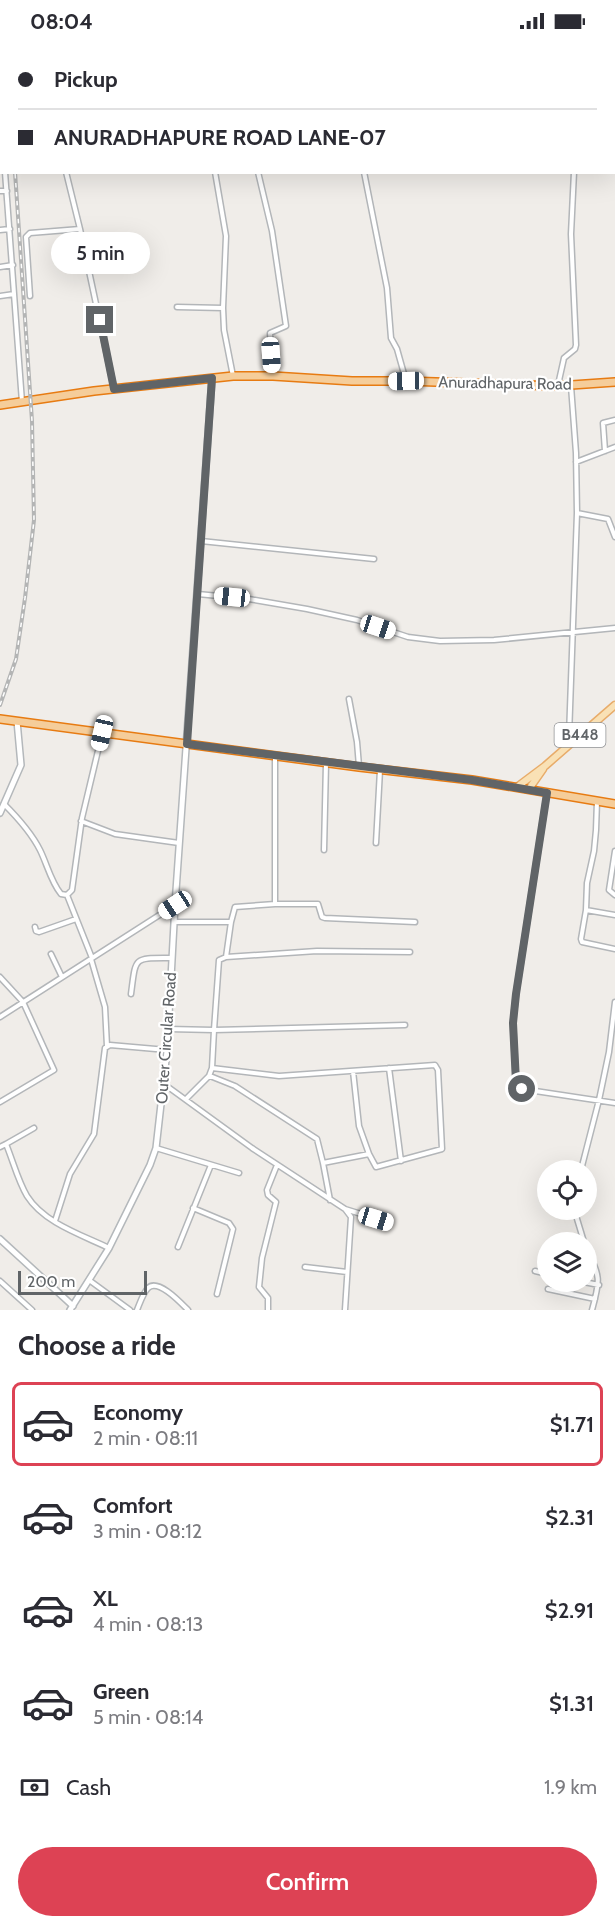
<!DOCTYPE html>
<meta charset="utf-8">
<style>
body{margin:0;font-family:Cabin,sans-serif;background:#f2f2f3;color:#2b2b33;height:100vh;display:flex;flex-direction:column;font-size:22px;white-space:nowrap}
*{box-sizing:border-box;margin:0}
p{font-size:20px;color:#7c7c81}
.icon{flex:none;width:33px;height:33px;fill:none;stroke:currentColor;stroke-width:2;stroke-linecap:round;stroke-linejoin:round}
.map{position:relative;height:1268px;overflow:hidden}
.details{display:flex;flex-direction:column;background:#fff;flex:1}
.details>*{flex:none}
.top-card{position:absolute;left:0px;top:0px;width:615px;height:132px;box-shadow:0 6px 24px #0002;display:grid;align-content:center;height:132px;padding:0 18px;background:#fff}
.fabs{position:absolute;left:537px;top:1118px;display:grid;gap:12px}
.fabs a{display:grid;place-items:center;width:60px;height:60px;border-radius:50%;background:#fff;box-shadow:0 6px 24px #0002;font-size:30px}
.scale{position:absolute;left:18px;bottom:15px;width:129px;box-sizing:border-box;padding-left:6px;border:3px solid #606467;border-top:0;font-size:16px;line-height:21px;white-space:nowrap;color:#606467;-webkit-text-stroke:4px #fff;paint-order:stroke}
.end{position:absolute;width:27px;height:27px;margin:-14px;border:8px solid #606467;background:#fff;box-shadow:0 0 0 3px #fff}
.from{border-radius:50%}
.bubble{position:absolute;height:42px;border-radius:21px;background:#fff;box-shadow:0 6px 24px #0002;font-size:20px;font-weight:600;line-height:42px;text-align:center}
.car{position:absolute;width:18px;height:36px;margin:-18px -9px;border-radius:8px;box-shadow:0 0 4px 2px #0007;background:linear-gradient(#fff 24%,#345 0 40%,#fff 0 76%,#345 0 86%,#fff 0)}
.top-card b{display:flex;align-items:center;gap:21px;height:57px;font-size:22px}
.top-card b+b{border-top:2px solid #e1e1e2}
.top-card i{width:15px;height:15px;background:#2b2b33}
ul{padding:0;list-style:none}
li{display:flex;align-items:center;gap:18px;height:84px;margin:0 12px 9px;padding:0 6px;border:3px solid transparent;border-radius:9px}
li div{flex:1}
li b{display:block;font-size:22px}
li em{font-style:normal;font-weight:600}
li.active{border-color:#dd4254}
li>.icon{width:54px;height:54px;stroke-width:1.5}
h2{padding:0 18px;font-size:27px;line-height:72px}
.pay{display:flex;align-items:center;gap:15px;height:66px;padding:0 18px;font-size:22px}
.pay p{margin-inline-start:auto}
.action{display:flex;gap:12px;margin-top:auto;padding:12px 18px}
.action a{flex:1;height:69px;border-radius:36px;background:#dd4254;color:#fff;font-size:24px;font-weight:600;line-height:69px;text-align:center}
.status{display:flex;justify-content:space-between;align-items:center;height:42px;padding:0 30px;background:#fff;direction:ltr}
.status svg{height:16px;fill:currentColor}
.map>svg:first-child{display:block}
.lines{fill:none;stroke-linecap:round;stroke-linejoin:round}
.street-casing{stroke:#b3b6b9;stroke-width:7}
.secondary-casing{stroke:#b4b8bb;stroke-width:8}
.primary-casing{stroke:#e8ac6a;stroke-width:9}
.highway-casing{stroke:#e77b12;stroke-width:10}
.street{stroke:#fff;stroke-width:4}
.secondary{stroke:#fff;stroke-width:5}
.primary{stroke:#f9e1b5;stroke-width:6}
.highway{stroke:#f5cd9a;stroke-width:7}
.rail-casing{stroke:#b4b5b5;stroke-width:4}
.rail{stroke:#fff;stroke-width:1.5;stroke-dasharray:4.5;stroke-linecap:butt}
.route{stroke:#606467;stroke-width:8}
.labels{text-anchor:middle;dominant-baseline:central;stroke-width:4.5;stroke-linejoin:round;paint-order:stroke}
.shield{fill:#fff;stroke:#909295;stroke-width:1.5}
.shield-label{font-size:15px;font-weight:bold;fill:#606467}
.street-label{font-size:16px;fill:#606467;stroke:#fff}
</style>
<div class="status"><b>08:04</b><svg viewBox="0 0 49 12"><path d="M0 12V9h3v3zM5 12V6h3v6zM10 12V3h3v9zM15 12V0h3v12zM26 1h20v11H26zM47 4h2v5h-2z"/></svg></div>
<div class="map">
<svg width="615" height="1268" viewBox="0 0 615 1268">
<rect width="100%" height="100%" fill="#f0ede9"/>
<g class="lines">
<g class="street-casing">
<path id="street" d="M11,0V2
M146,0V2
M336,0V2
M569,0V2
M0,62L2,61
M0,67L2,81
M5,130L22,360
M66,130L80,187L114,346
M215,130L226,194L223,266L224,288L233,334
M258,130L272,189L286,284L270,291L273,334
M364,130L387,246L391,296L397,307L406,339
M0,149H7
M0,188L10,187
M0,225L13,223
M0,254L14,252
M30,254L26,195L30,191L80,187
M177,265L223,266
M558,343L564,316L575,307L576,303L571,192L574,130
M571,344L576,411L577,471L569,694L572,699
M605,409L603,381L615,378
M576,420L615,405
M577,471L608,477L615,495
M201,499L374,517
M198,552L249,557L307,567L357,578L408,595L440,599L494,598L615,586
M349,657L357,700L359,724
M275,715V862H318L322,875L325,876L415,880
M547,751L516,952L513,981L516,1040L522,1047L615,1061
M4,762C18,776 31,790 40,808C47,822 51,840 61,852L67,853
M81,779L115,792L179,801
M376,801L380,728
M324,808L326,721
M615,809L609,848L615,853
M275,862L235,865L231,880L226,915L317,909L410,910
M586,868L587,841L594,809L596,788L597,759
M615,873L586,868L581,897L582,900L615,907
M174,880H231
M35,885L36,889L39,890L76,877
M51,912L62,935
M92,916L67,853L72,848L82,776L102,692
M91,917L105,965L107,1004
M0,935L23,960L54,1028L0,1060
M131,952C136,914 133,916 171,916
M0,975L175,863
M168,987L214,988L219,918L226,915
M212,1026L279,1034L435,1023L438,1028L442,1107L376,1125L369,1112L323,1121L330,1158
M389,1026L401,1119
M353,1029L359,1084L369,1112
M210,1034L235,1044L317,1097L323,1121
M164,1042L252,1106L345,1167L351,1175L345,1268
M186,1057L209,1034L212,1026L214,988L405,983
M6,1102L34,1086
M0,1105L6,1102C13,1119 18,1139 27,1154C44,1181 82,1193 109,1206
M156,1106L239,1131
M581,1128L599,1058L609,1010L615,960
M193,1166L229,1181L233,1187L217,1252
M345,1167L390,1181
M574,1167L584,1200
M55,1179L70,1132L94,1092L105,1006L110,1003L167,1008
M178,1205L211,1123
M586,1205C600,1235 601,1236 592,1268
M305,1225L347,1230
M535,1229L548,1232
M89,1238L130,1268
M0,1239L32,1268
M579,1239L599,1243
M548,1247L595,1257
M137,1268C140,1261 143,1251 148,1246C158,1236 181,1261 188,1268
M268,1268V1256L259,1245L262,1216L276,1160L268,1153L267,1148L277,1123"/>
</g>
<g class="secondary-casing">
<path id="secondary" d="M0,771L21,723L17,679
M0,1197L73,1264
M70,1268L109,1206L150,1123L156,1106L167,1009L175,863L212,336"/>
</g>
<g class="primary-casing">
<path id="primary" d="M517,745L545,724L615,663
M529,747L543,727"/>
</g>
<g class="highway-casing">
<path id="highway" d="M0,363L94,349L233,334H273L352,339H406L557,344L615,340
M0,677L359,725L472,738L615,762"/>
</g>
<use href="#street" class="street"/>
<use href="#secondary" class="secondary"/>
<use href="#primary" class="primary"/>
<use href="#highway" class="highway"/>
<g class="rail-casing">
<path id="rail" d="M5,0V2
M0,663L16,617L25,556L34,478L32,379L15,130"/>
</g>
<use href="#rail" class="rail"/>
</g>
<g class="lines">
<path class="route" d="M100,278L114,347L212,336L187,702L472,738L547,751L516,952L513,981L516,1040L522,1047"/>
</g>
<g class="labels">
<rect class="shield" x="554.5" y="681" width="51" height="24" rx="4.5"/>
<g class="shield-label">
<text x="580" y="693">B448</text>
</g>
<g class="street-label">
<text transform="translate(505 341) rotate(1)">Anuradhapura Road</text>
<text transform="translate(166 996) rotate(-86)">Outer Circular Road</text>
</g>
</g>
</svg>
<div class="fabs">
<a><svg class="icon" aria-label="locate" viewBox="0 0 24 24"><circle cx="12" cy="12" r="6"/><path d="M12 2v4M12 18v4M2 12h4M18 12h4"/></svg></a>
<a><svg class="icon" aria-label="layers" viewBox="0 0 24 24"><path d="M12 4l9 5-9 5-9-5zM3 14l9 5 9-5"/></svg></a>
</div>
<div class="scale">200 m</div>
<i class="end from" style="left:522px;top:1047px"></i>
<i class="end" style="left:100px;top:278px"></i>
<div class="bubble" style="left:51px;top:190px;width:99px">5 min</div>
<i class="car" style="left:271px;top:313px;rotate:176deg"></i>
<i class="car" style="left:406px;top:339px;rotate:269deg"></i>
<i class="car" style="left:232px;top:555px;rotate:276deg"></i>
<i class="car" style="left:378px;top:585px;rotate:108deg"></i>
<i class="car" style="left:102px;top:691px;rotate:193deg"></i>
<i class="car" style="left:175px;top:863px;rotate:237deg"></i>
<i class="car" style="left:376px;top:1177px;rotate:107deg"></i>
<div class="top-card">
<b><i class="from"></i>Pickup</b>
<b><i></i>ANURADHAPURE ROAD LANE-07</b>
</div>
</div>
<section class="details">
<h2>Choose a ride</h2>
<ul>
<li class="active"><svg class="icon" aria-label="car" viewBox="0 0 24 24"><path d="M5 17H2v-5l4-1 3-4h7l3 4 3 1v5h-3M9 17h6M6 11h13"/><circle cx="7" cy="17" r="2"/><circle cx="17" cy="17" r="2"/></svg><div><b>Economy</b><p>2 min · 08:11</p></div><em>$1.71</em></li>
<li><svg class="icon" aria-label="car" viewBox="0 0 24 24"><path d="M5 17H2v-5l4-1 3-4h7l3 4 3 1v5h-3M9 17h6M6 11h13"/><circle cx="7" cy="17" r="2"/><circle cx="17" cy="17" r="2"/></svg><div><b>Comfort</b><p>3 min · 08:12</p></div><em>$2.31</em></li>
<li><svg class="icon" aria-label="car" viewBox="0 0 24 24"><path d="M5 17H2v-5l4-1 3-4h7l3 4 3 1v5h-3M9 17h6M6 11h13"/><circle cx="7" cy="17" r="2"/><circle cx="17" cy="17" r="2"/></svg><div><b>XL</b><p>4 min · 08:13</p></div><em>$2.91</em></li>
<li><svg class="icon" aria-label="car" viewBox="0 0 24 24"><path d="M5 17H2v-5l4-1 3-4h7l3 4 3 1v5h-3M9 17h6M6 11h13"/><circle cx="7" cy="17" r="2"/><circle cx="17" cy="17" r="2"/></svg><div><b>Green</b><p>5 min · 08:14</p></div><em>$1.31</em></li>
</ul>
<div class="pay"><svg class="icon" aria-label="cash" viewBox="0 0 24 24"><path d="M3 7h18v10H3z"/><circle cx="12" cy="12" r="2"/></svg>Cash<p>1.9 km</p></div>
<div class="action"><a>Confirm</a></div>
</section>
